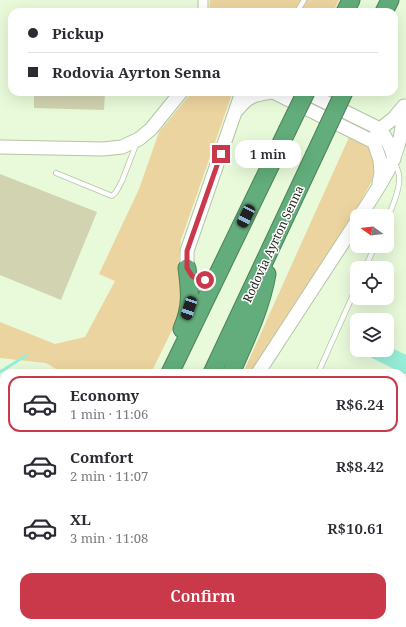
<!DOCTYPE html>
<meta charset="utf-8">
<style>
body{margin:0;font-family:"Noto Serif",serif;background:#f2f2f3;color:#2b2b33;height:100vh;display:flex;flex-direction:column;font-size:15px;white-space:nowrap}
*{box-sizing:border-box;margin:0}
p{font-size:13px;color:#7c7c81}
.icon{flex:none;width:22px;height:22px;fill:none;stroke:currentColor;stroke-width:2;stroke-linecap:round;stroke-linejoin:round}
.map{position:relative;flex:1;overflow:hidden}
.side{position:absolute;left:0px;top:369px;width:406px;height:258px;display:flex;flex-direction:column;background:#fff;border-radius:12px 12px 0 0;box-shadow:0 4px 16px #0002}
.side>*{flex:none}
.top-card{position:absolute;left:8px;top:8px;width:390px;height:88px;border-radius:12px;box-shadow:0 4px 16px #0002;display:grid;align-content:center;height:88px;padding:0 20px;background:#fff}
.needle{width:26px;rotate:285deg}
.tools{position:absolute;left:350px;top:209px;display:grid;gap:8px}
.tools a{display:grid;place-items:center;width:44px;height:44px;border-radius:8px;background:#fff;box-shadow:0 4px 16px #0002;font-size:20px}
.end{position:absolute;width:18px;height:18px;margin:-9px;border:5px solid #c9394a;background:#fff;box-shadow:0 0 0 2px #fff}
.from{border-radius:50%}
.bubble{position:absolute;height:28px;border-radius:12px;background:#fff;box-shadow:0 4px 16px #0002;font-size:13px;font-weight:600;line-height:28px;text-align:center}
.car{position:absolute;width:12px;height:24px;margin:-12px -6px;border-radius:5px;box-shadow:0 0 3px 1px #0007;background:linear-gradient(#222 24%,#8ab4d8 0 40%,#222 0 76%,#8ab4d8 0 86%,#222 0)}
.top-card b{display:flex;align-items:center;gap:14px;height:38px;font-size:15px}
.top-card b+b{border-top:1px solid #e1e1e2}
.top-card i{width:10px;height:10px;background:#2b2b33}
ul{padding:7px 0 0;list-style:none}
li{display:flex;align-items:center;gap:12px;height:56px;margin:0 8px 6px;padding:0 12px;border:2px solid transparent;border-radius:12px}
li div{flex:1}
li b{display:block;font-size:15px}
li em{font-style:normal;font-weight:600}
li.selected{border-color:#c9394a}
li>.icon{width:36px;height:36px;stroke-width:1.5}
.button{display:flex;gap:8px;margin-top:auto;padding:8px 20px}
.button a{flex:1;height:46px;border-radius:12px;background:#c9394a;color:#fff;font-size:16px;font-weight:600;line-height:46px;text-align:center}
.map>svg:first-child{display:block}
.green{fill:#ecd4a0}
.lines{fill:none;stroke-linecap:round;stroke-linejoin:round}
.stream{stroke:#98efd9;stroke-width:3}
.river{stroke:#98efd9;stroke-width:18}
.building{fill:#d2d3b1}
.lane-casing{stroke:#b4c5a6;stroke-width:6}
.street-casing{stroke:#b4c5a6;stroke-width:11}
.secondary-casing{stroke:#b4c5a6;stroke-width:15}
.highway-casing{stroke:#4d805b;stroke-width:19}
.lane{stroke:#fff;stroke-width:4.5}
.street{stroke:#fff;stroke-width:9}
.secondary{stroke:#fff;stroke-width:13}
.highway{stroke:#62ad7b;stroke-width:17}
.highway-bridge-casing{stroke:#4d805b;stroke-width:19;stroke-linecap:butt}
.highway-bridge{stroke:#62ad7b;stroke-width:17}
.route{stroke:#c9394a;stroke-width:5}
.labels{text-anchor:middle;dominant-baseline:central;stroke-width:3;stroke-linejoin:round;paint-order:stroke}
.street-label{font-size:12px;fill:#252c20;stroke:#fff}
</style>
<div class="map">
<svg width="406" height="627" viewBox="0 0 406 627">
<rect width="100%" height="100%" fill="#e8fada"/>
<path class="green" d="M210,0H339L333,12H209Z
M192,92H231L232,94L181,240L178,269L182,296L179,316L151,373H84V371L78,373H63L46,363L0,358V322L55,344L85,337L115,281L99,274L139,189L159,132Z
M350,135L370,147L375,163L372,181L360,203L251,373H243Z"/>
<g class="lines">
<path class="stream" d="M0,372L27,355"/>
<path class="river" d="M376,350L406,365"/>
</g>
<path class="building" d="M34,92H105L104,110L34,108Z
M0,174L97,212L61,300L0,275Z"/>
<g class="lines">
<g class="lane-casing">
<path id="lane" d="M297,12L304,0
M56,173L112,196L116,192L122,181L137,142
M387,219C392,208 401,187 399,175C398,170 396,166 395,162
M365,268L375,246
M318,373L357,286
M402,486L406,488
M312,623L319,627
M248,627L250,623"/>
</g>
<g class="street-casing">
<path id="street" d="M203,0V12
M0,450L4,453
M0,510L4,496"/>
</g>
<g class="secondary-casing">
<path id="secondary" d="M273,92L374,142
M305,92L380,129C387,140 391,146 394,159
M238,109C249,95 255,95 272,92
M375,137L380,129L394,118L404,106
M374,142L380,160L381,173L379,183
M0,147L103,149L122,147L139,139L151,129L181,92
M360,216C378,188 398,161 402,127C402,121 402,115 402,109
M187,268V251L242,92
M258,373L357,221
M120,627L122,623
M162,627L164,623"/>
</g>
<g class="highway-casing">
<path id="highway" d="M345,12L351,0
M384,12L390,0
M182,329C192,306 190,291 187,268
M170,373L287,131
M212,373L314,156
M231,373C245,341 261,309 267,274
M48,627L50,623
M90,627L92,623"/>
</g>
<use href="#lane" class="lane"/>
<use href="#street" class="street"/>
<use href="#secondary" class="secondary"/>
<use href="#highway" class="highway"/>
<g class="highway-bridge-casing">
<path id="highway-bridge" d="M287,131L306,92
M314,156L344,92"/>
</g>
<use href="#highway-bridge" class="highway-bridge"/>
</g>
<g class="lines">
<path class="route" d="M205,280L198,279L192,276L187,268V251L221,154"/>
</g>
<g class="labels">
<g class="street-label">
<text transform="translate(273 244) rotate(-65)">Rodovia Ayrton Senna</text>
</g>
</g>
</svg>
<div class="tools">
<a><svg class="needle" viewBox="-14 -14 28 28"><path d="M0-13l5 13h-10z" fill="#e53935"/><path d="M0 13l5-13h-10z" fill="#7c7c81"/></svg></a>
<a><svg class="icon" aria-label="locate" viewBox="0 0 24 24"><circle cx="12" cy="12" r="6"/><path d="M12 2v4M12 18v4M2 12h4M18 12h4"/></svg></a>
<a><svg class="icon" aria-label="layers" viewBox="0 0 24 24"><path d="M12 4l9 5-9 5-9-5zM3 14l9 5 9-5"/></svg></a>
</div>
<i class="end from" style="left:205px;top:280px"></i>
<i class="end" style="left:221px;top:154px"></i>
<div class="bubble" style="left:235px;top:140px;width:66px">1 min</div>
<i class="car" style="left:246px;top:216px;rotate:206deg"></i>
<i class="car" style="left:189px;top:308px;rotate:198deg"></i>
<div class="top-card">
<b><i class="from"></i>Pickup</b>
<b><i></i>Rodovia Ayrton Senna</b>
</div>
<section class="side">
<ul>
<li class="selected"><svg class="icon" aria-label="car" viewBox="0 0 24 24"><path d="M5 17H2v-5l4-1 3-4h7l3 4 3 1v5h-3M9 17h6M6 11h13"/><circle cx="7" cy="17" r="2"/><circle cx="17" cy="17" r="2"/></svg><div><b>Economy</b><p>1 min · 11:06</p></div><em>R$6.24</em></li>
<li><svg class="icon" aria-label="car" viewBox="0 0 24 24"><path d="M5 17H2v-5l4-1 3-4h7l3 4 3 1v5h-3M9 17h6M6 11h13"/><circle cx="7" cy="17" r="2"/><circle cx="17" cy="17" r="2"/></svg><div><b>Comfort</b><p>2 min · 11:07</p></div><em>R$8.42</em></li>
<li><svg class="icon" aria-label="car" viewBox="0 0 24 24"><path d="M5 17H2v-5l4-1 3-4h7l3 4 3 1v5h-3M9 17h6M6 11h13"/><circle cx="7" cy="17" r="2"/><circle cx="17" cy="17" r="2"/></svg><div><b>XL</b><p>3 min · 11:08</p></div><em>R$10.61</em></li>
</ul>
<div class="button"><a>Confirm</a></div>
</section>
</div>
